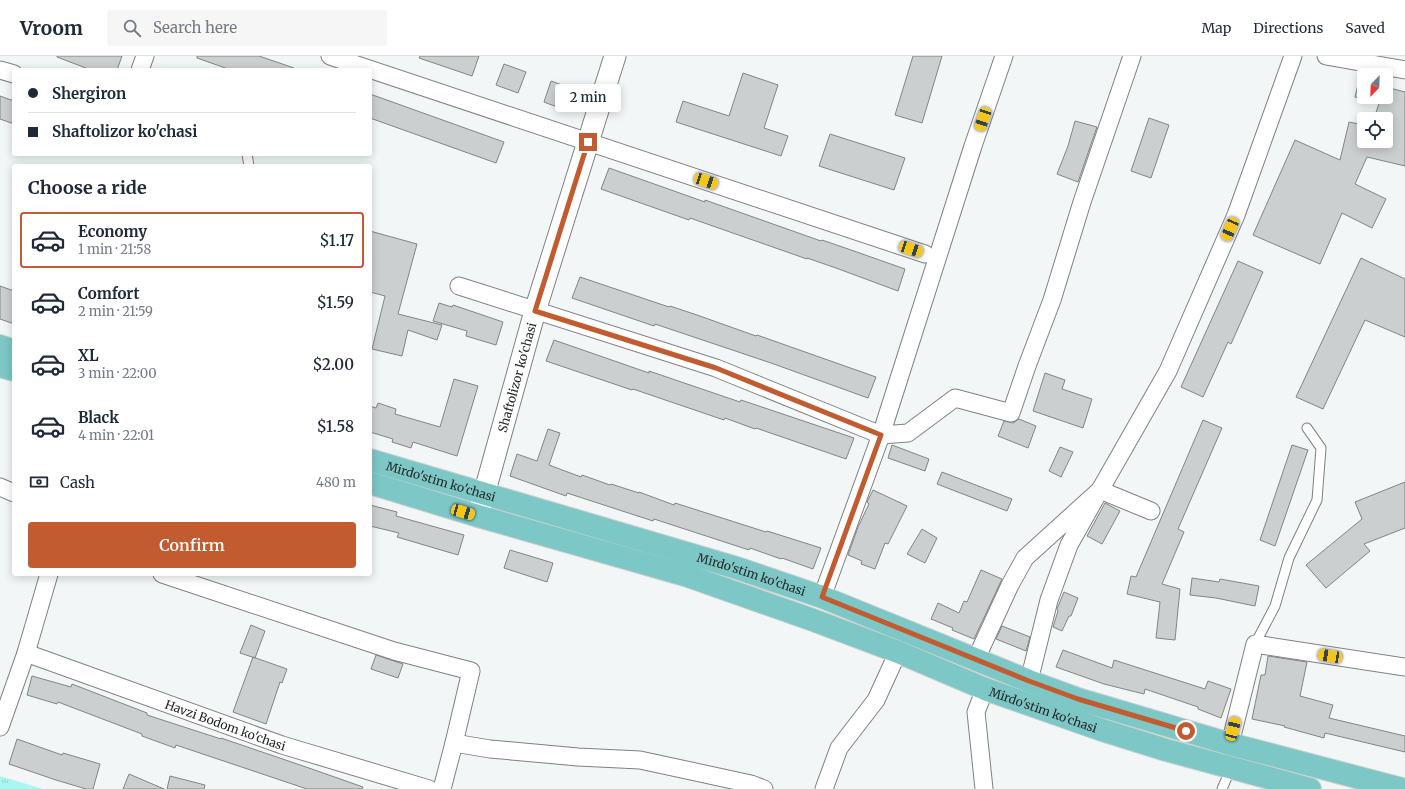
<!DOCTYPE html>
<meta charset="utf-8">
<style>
body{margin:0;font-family:Merriweather,serif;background:#f6f6f7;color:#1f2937;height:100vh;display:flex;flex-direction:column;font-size:15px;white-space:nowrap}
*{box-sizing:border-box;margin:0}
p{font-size:13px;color:#747a83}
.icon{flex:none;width:22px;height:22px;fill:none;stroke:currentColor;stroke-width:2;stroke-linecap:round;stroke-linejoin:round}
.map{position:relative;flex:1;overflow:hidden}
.details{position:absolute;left:12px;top:108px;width:360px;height:412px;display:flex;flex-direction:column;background:#fff;border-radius:4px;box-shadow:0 2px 10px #0003}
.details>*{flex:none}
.hud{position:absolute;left:12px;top:12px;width:360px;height:88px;border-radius:4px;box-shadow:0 2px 10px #0003;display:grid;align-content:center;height:88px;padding:0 16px;background:#fff}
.needle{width:26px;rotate:203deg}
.controls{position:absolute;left:1357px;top:12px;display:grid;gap:8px}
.controls a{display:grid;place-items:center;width:36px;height:36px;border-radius:4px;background:#fff;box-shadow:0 2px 10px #0003;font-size:20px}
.end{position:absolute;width:18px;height:18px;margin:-9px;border:5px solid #c25b30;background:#fff;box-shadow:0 0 0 2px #fff}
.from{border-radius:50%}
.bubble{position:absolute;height:28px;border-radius:4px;background:#fff;box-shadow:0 2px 10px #0003;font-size:13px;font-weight:600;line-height:28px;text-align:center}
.car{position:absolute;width:12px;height:24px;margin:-12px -6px;border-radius:5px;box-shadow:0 0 3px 1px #0007;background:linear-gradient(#f5c518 24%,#345 0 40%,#f5c518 0 76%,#345 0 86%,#f5c518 0)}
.hud b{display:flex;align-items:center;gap:14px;height:38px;font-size:15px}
.hud b+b{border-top:1px solid #e0e1e3}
.hud i{width:10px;height:10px;background:#1f2937}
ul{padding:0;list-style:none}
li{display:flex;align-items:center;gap:12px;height:56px;margin:0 8px 6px;padding:0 8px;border:2px solid transparent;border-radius:4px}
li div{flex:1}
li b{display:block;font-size:15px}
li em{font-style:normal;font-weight:600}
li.on{border-color:#c25b30}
li>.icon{width:36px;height:36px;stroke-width:1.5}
h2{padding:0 16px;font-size:18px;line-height:48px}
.pay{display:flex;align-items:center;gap:10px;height:44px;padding:0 16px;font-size:15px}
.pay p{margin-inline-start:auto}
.action{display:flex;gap:8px;margin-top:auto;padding:8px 16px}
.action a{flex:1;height:46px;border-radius:4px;background:#c25b30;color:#fff;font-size:16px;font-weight:600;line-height:46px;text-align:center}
header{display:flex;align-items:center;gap:24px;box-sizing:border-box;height:56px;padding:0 20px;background:#fff;border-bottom:1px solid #e0e1e3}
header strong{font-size:19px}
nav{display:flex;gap:22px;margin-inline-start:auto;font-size:14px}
.search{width:280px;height:36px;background:#f6f6f7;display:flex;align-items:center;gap:10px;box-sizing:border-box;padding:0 14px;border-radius:4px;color:#747a83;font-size:15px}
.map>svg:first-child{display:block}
.grass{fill:url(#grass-tufts)}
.building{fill:#cccfcf;stroke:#818584}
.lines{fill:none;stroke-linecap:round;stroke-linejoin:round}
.service-casing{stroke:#7f8282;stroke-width:11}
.minor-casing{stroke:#7f8282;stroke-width:19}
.tertiary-casing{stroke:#7f8282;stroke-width:23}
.primary-casing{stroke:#cfd0d0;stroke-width:24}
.service{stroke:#fff;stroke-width:9}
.minor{stroke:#fff;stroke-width:17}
.tertiary{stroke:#fff;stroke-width:21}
.primary{stroke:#7dc8c6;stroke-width:22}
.route{stroke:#c25b30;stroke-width:5}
.labels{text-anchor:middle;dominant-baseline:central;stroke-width:3.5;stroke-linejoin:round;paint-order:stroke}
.street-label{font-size:12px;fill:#262828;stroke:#fff}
</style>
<header>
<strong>Vroom</strong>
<div class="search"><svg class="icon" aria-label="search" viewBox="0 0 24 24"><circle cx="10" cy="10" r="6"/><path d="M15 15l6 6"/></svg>Search here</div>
<nav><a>Map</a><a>Directions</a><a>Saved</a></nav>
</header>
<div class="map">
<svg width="1405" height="733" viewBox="0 0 1405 733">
<defs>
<pattern id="grass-tufts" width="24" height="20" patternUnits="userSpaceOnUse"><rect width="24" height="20" fill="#aaf6f2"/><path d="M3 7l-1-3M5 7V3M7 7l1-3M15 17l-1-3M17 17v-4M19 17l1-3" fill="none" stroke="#92d3d0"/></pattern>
</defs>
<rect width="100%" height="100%" fill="#f2f6f6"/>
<path class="grass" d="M0,720L43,733H0Z"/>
<path class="building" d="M57,0H122L117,14H91L57,1Z
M197,0H259L294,12L293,14H231L197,2Z
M420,0H479L472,20L419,2Z
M913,0H942L922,67L895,59Z
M504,8L526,16L518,37L496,29Z
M743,17L778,29L764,72L788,80L781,100L676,66L683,45L729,60Z
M1359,24L1364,26V41H1386V31L1405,36V110L1367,101L1355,128L1386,143L1372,172L1342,157L1320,208L1253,179L1295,84L1340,104L1349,66L1364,69V85H1386V63H1374L1379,47L1355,41Z
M551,25L573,33L565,54L544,46Z
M370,38L504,86L496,107L370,62Z
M0,40L14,45V68L0,63Z
M1149,62L1169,69L1151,122L1131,115Z
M1075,65L1097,71L1078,126L1057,118L1068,90Z
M830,78L905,102L894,134L819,110Z
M609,112L705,146V144L821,185L822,184L851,194L905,213L898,235L836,212L807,202V203L690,162L689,164L601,133Z
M370,175L417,188L398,258L442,269L437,284L408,274L402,300L372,293L385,240L370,236Z
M1361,202L1405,223V281L1365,264L1323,353L1296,341Z
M1238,205L1263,216L1231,288L1228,286L1203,341L1181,331Z
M580,221L669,251L670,250L697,259L756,280L757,279L876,321L868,342L771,307L655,268L654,270L572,242Z
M0,230L14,235V268L0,263Z
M439,247L452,251L453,249L503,266L496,289L466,280L467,275L433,265Z
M554,284L649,317V315L740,346L741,344L854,382L846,403L756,372L755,373L725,362L724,364L633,333L632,334L546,305Z
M1045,317L1065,324L1062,333L1092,343L1083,372L1033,355Z
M454,323L478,330L457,400L413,386L411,392L392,386L393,383L370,376V350L376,352L378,347L396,353L395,358L440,371Z
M1019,363L1036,370L1028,392L998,380L1004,365L1013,367Z
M1203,364L1222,372L1178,473L1184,476L1162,528L1180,533L1175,584L1156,582L1160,546L1127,538L1131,520L1136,521Z
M548,373L560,377L549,409L581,421L582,419L610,429L611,428L639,437V436L674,449L675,447L766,476L767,475L821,492L813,513L782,502L781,503L750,492L749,494L654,463L653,465L567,437L566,440L510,420L517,398L537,405Z
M892,389L929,403L925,415L888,402Z
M1292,389L1308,394L1275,490L1260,484Z
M1060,391L1073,396L1061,421L1049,415Z
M942,416L1012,443L1007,455L937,428Z
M1405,426V472L1364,488L1370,495L1326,532L1306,509L1362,463L1355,446Z
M873,434L907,450L888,488L885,487L875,513L861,508L862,505L848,499L858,471L869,448L867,446Z
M1105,447L1120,455L1102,488L1087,480Z
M370,449L397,456L396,460L464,479L458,499L397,481L399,477L370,470Z
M922,473L937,482L925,507L907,498Z
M510,494L553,507L547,526L504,512Z
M981,514L1002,523L974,583L952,574L953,572L931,563L938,547L959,557L964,545L967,546Z
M1192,522L1219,526L1220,523L1259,530L1255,550L1216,542L1190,539Z
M1064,536L1078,542L1071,560H1069L1062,575L1053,571L1058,555L1057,553Z
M251,569L265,575L255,602L240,597Z
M1002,570L1030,581L1026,595L996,583Z
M1063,594L1112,612L1114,604L1205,633L1208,625L1231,633L1221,662L1198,653V651L1145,633L1144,638L1104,628L1056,611Z
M376,599L403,608L398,622L371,613Z
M1268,600L1307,606L1300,640L1333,649L1329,662L1405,680V696L1325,677L1324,682L1284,671L1285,670L1252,663L1261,619H1265Z
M253,601L287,613L282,627L280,626L266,668L233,656Z
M32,620L71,631L72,628L147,657V659L221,683V682L306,711L363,731L362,733H307L176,689L175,692L142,680V678L58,646L57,648L27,639Z
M17,683L62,699L63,697L100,708L93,733H86L56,724L9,708Z
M129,718L164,733H123Z
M170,720L205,729L204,733H167Z"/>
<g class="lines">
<g class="service-casing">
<path id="service" d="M247,98L249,110
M1255,588L1275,550L1289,502L1317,444L1321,392L1307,372
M1222,733L1231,712"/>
</g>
<g class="minor-casing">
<g id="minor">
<path d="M330,0L925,198"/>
<path d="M1326,0L1405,14"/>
<path d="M0,14L14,18"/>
<path d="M140,14L145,0"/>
<path d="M459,230L716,312L881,379L908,377L955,342L1011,357L1027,310L1052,244L1082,146L1132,0"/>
<path d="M0,431L14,437"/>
<path d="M162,518L394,595L471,615L454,687L442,733"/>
<path d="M822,541L881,379L973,90L1004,0"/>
<path id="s1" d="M26,597L282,689L429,733"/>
<path d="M976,603L1010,529L1025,502L1100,434L1168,315L1236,159L1293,0"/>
<path d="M1029,625L1049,544L1069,489L1100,434L1151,455"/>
<path d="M0,671L26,597L49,518"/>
<path d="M454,687L490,693L578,701L640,704L751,728L764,733"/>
<path d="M1230,688L1255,588L1405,611"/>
<path d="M824,733L839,692L876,644L898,596"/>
<path d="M984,733L976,656L985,633"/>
</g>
</g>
<g class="tertiary-casing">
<g id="tertiary">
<path id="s2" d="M478,460L535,255L615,0"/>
</g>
</g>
<g class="primary-casing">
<g id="primary">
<path d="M0,290L14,295"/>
<path d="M0,310L14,314"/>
<path id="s3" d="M370,404L737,512L822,541L1029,625L1078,643L1230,688L1402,733"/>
<path id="s4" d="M370,427L478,460L688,520L813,564L898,596L985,633L1102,674L1166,694L1310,733"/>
</g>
</g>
<use href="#service" class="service"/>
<use href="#minor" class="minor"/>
<use href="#tertiary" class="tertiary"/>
<use href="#primary" class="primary"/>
</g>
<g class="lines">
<path class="route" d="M588,86L535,255L716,312L881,379L822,541L1029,625L1078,643L1186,675"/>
</g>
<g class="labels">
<g class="street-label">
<text stroke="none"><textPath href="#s2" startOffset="144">Shaftolizor ko'chasi</textPath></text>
<text stroke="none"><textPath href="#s3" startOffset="74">Mirdo'stim ko'chasi</textPath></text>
<text stroke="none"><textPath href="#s3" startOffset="398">Mirdo'stim ko'chasi</textPath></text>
<text stroke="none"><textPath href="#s4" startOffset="711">Mirdo'stim ko'chasi</textPath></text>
<text stroke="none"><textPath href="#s1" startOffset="212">Havzi Bodom ko'chasi</textPath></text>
</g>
</g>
</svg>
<div class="controls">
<a><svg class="needle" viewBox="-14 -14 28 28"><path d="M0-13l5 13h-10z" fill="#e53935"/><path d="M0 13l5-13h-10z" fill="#747a83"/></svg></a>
<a><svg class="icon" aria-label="locate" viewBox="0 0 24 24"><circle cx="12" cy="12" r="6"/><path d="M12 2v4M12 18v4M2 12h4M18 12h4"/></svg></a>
</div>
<i class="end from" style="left:1186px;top:675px"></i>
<i class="end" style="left:588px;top:86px"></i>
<div class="bubble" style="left:555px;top:28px;width:66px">2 min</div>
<i class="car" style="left:983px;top:63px;rotate:199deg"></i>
<i class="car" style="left:706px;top:125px;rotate:108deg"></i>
<i class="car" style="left:1230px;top:173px;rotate:204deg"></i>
<i class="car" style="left:911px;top:193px;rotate:108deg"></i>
<i class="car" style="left:463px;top:456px;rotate:106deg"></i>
<i class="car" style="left:1330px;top:600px;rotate:279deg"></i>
<i class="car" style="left:1233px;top:673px;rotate:15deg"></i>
<div class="hud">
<b><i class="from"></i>Shergiron</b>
<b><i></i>Shaftolizor ko'chasi</b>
</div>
<section class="details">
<h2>Choose a ride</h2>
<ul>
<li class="on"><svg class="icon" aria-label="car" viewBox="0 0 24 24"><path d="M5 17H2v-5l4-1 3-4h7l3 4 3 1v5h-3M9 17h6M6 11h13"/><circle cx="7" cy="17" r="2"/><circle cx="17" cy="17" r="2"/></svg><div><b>Economy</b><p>1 min · 21:58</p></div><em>$1.17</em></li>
<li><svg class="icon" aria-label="car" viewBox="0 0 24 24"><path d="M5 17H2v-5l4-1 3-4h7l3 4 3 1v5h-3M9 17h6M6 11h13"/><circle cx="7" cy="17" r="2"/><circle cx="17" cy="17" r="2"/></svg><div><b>Comfort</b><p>2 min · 21:59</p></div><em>$1.59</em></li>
<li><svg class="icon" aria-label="car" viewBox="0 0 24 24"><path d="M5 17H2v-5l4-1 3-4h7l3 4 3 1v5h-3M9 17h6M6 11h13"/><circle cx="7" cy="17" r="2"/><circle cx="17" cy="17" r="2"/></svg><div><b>XL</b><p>3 min · 22:00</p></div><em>$2.00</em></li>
<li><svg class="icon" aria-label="car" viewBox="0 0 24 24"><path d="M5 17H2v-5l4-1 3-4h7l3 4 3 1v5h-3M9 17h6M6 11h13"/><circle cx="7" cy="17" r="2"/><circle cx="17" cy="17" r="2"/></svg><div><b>Black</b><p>4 min · 22:01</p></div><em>$1.58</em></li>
</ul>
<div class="pay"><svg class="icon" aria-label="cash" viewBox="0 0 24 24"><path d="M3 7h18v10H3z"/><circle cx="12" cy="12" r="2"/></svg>Cash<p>480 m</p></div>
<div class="action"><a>Confirm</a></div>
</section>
</div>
